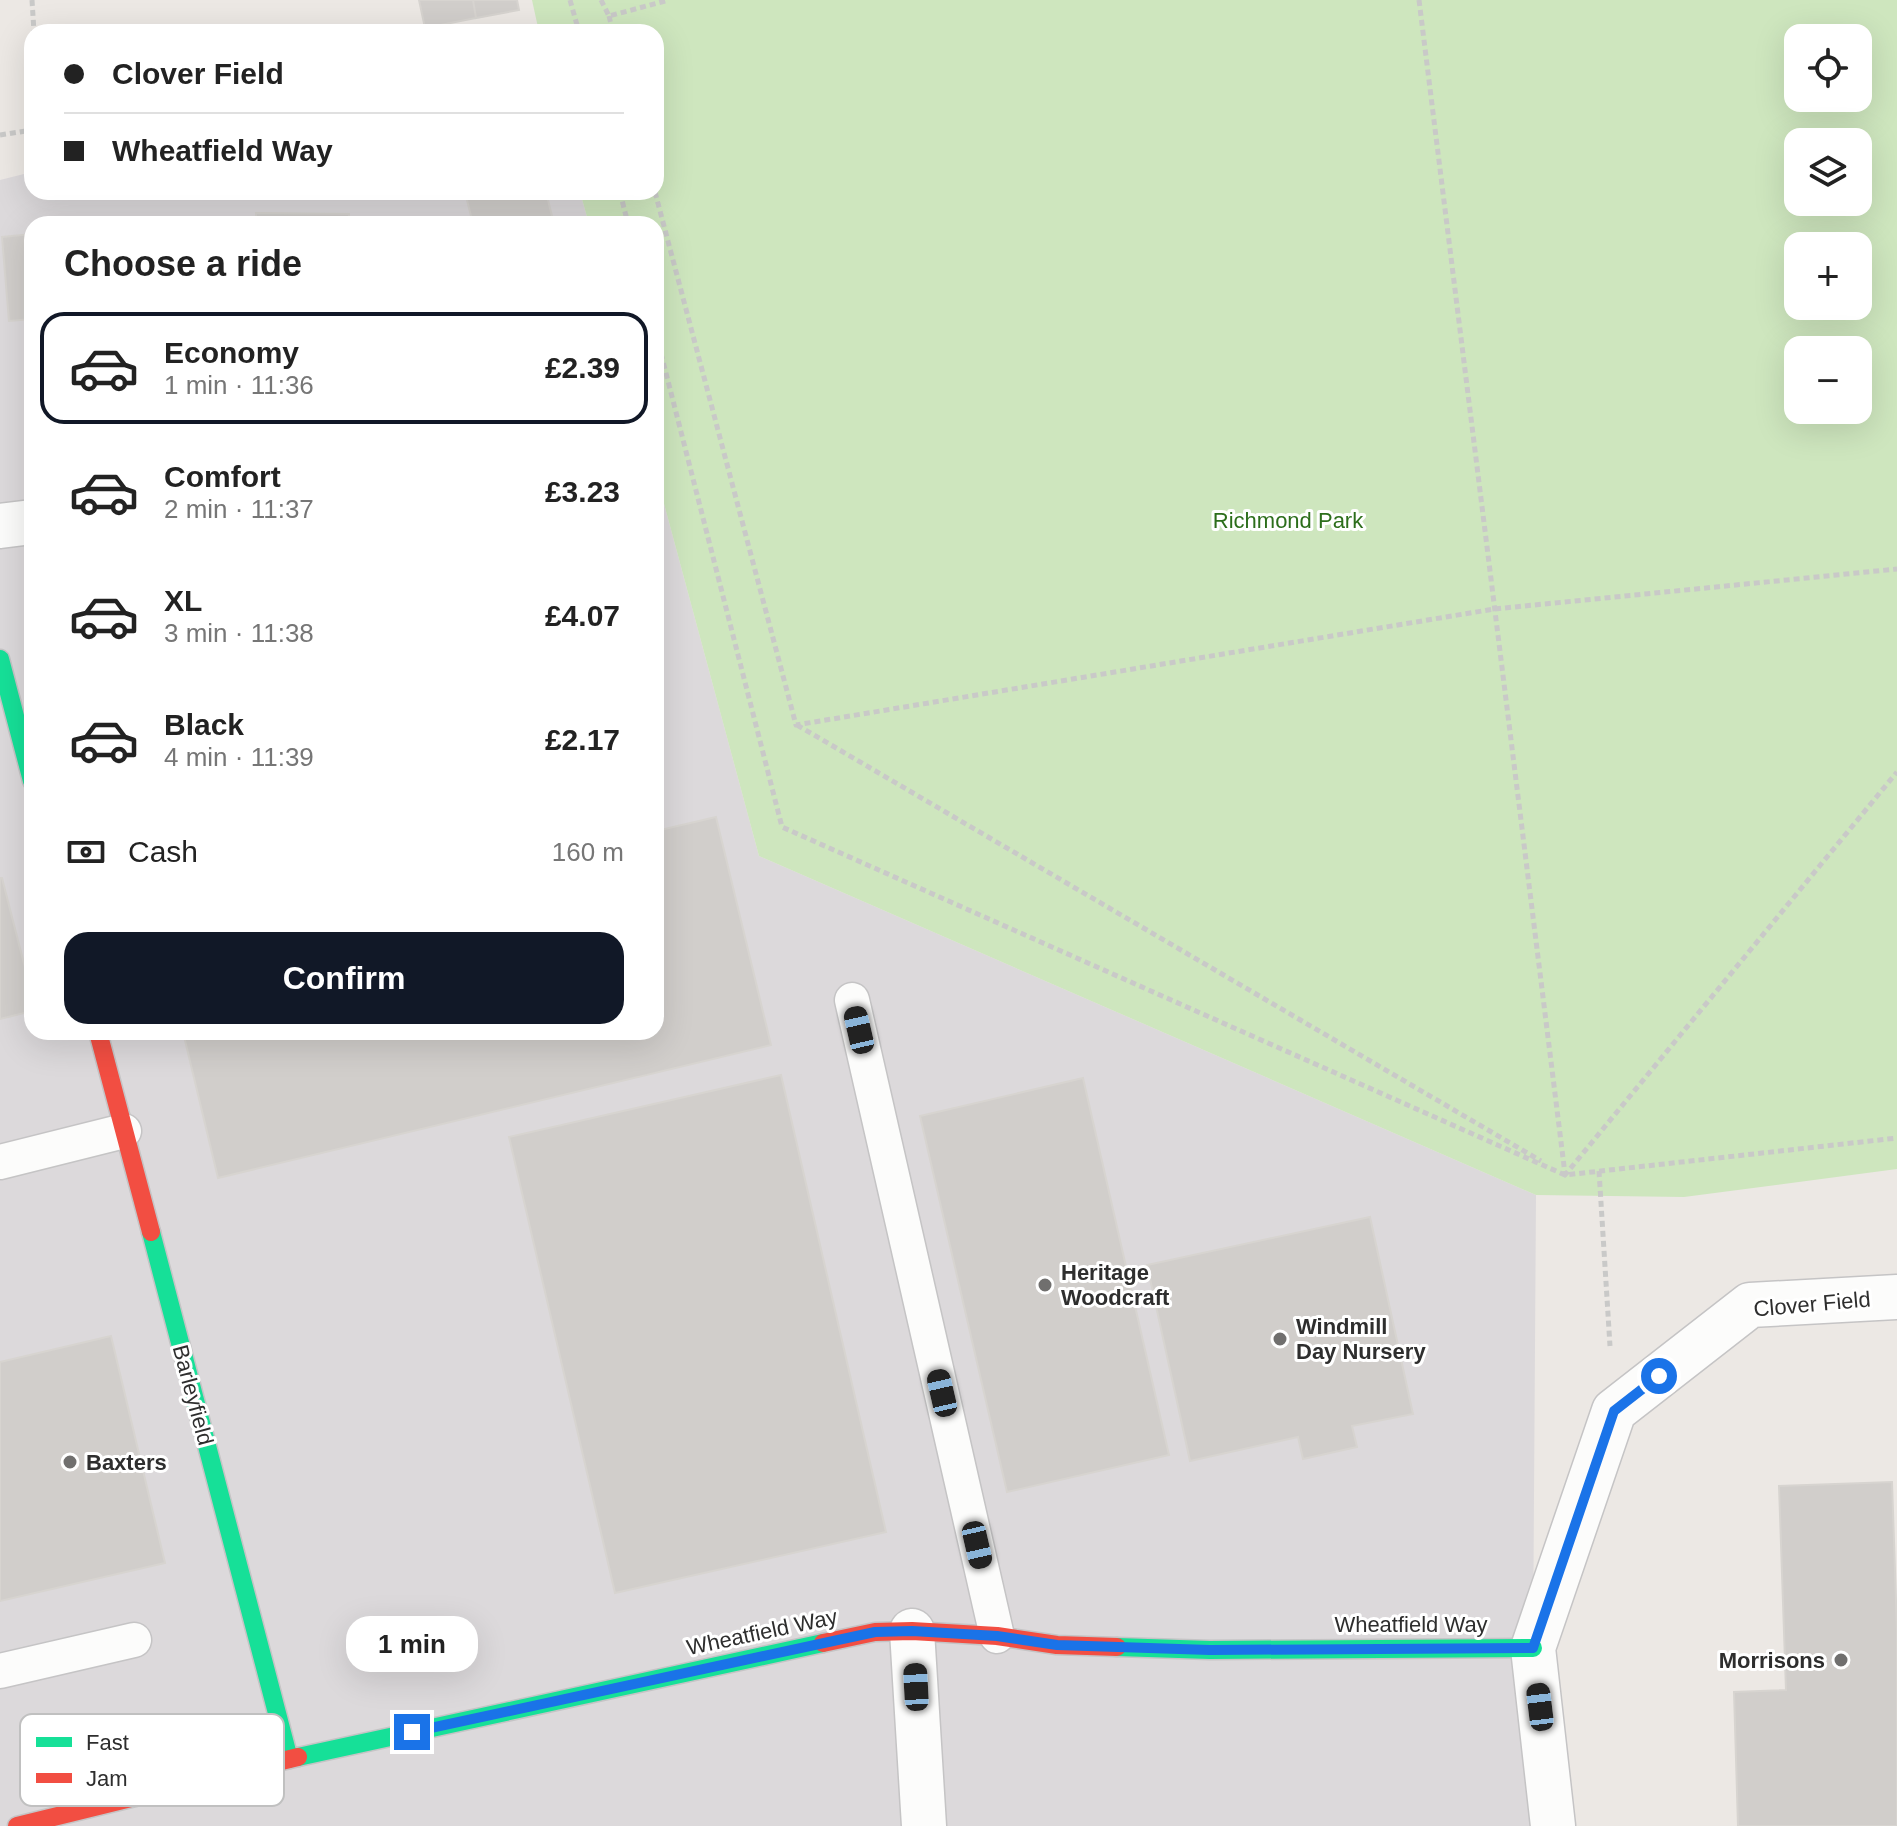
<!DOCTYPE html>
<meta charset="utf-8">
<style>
body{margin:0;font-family:Arial,sans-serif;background:#f2f2f2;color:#222;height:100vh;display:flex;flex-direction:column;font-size:30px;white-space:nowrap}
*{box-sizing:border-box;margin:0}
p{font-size:26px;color:#767676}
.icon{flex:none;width:44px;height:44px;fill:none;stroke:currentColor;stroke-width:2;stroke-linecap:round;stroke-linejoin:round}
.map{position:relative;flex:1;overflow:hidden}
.side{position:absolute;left:24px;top:216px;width:640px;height:824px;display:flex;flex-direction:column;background:#fff;border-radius:24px;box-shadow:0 8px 32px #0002}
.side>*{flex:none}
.guide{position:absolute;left:24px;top:24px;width:640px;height:176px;border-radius:24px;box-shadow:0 8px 32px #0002;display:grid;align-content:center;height:176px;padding:0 40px;background:#fff}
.fabs{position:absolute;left:1784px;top:24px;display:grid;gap:16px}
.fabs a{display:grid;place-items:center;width:88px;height:88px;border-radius:16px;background:#fff;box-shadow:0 8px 32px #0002;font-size:40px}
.end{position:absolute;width:36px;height:36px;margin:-18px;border:10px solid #1a73e8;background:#fff;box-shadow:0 0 0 4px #fff}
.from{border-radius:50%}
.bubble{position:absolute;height:56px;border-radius:24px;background:#fff;box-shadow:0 8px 32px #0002;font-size:26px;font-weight:800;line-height:56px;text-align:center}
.car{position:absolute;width:24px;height:48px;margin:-24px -12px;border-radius:10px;box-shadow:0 0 6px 2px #0007;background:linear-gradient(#222 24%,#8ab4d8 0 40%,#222 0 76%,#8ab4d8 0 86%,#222 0)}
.guide b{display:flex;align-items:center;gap:28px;height:76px;font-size:30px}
.guide b+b{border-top:2px solid #e0e0e0}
.guide i{width:20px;height:20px;background:#222}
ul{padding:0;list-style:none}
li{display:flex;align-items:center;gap:24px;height:112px;margin:0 16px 12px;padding:0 24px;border:4px solid transparent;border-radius:24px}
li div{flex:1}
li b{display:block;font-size:30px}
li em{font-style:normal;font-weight:800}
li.selected{border-color:#111827}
li>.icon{width:72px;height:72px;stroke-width:1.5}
h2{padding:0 40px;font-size:36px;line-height:96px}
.pay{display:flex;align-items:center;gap:20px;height:88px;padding:0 40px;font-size:30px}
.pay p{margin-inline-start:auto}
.primary-button{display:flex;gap:16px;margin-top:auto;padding:16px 40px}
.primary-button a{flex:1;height:92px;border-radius:24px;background:#111827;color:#fff;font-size:32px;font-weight:800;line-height:92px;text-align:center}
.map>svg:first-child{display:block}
.industrial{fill:#dcd9db}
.green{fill:#cee6be;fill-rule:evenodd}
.building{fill:#d1cecb;stroke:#d7d4d0;stroke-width:2}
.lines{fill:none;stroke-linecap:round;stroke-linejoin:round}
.lane-casing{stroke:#c5c4c5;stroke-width:37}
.street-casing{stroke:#c5c4c5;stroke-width:47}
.fast-casing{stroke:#c5c4c5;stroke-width:21}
.jam-casing{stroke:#c5c4c5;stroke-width:21}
.path{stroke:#c9c9c8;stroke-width:5;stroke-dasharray:6 4;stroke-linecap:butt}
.lane{stroke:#fcfcfb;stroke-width:34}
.street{stroke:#fcfcfb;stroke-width:44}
.fast{stroke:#16e098;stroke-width:18}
.jam{stroke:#f24e42;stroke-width:18}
.route{stroke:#1a73e8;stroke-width:10}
.poi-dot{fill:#706f6e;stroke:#fff;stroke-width:3}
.labels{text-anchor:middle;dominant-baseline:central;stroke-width:6;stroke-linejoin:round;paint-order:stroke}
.park-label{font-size:22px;fill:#2c6e1b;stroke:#fff}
.poi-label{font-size:22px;font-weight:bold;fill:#2e2e2e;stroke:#fff;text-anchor:start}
.street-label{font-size:22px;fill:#2e2e2e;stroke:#fff}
.key{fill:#fff;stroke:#c0c0c0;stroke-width:2}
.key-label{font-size:22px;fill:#2e2e2e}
</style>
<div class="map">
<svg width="1897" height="1826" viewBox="0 0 1897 1826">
<rect width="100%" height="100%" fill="#ece8e4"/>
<path class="industrial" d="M32,172V192H580L589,224H32V1032H656V474L759,856L1536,1195L1533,1647L1546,1826H0V180Z"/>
<path class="green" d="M532,0H1897V1169L1684,1197L1536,1195L759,856L656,474V224H589L580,192H656V32H539ZM1798,38H1858V98H1798ZM1798,142H1858V202H1798ZM1798,246H1858V306H1798ZM1798,350H1858V410H1798Z"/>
<path class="building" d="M419,0H473L476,18L425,28Z
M473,0H517L519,10L476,18Z
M465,192H546L554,224H473Z
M256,213L349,214V224H256Z
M217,217V224H140Z
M32,234V319L9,321L2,237Z
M716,817L771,1045L218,1178L183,1032H656V831Z
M0,878H2L32,995V1011L0,1019Z
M781,1075L886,1532L615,1593L509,1137Z
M1083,1078L1169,1455L1007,1492L920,1116Z
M1370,1217L1413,1414L1352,1426L1357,1447L1303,1459L1298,1437L1190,1461L1147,1265Z
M111,1336L165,1563L0,1601V1362Z
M1892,1482L1897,1630V1826H1738L1734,1692L1786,1690L1779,1486Z"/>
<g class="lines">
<g class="lane-casing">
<path id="lane" d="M852,1000L997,1636
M0,1162L124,1131
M0,1671L134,1640"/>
</g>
<g class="street-casing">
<path id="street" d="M0,526L32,522
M912,1631L924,1826
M1553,1826L1533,1648L1614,1411L1750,1305L1897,1297"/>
</g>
<g class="fast-casing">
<path id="fast" d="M0,659L32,781
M151,1232L289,1759
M1117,1647L1210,1650L1533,1648
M298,1757L823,1643"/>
</g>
<g class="jam-casing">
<path id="jam" d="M98,1032L151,1232
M823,1643L875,1632L912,1631L997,1636L1057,1645L1117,1647
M17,1826L298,1757"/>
</g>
<path class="path" d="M32,0L34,32
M570,0L579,32
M601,0L609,16L669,0
M1419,0L1565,1174
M609,16L613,32
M0,135L32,130
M620,192L628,224
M655,192L796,725L1494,609L1897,569
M656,334L782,827L1565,1175L1897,1138
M797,725L1541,1161
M1599,1171L1610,1346
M1564,1174L1565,1175L1897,772"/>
<use href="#lane" class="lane"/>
<use href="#street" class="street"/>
<use href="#fast" class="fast"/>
<use href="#jam" class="jam"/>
</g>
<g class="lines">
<path class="route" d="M412,1732L875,1632L912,1631L997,1636L1057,1645L1210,1650L1533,1648L1614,1411L1659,1376"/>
</g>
<g class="poi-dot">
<circle cx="1045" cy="1285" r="8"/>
<circle cx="1280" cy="1339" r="8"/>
<circle cx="70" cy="1462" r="8"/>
<circle cx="1841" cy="1660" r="8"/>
</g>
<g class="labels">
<g class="park-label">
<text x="1288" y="520">Richmond Park</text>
</g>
<g class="poi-label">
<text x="1061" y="1272">Heritage<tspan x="1061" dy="25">Woodcraft</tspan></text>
<text x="1296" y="1326">Windmill<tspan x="1296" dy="25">Day Nursery</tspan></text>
<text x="86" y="1462">Baxters</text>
<text x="1825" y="1660" text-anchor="end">Morrisons</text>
</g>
<g class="street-label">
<text transform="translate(1812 1304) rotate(-5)">Clover Field</text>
<text transform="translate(193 1395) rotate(75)">Barleyfield</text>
<text x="1411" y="1624">Wheatfield Way</text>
<text transform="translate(762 1632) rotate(-12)">Wheatfield Way</text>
</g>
</g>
<rect x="20" y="1714" width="264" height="92" rx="12" class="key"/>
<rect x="36" y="1737" width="36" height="10" fill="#16e098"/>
<rect x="36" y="1773" width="36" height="10" fill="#f24e42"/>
<g class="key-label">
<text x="86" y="1750">Fast</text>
<text x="86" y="1786">Jam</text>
</g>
</svg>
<div class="fabs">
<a><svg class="icon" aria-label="locate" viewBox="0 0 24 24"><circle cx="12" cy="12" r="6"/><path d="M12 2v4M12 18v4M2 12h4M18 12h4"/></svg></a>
<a><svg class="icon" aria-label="layers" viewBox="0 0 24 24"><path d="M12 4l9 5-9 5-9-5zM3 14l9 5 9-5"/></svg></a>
<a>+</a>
<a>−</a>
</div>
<i class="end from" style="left:1659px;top:1376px"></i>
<i class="end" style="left:412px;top:1732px"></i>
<div class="bubble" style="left:346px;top:1616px;width:132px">1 min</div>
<i class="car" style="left:859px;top:1030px;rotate:347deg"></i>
<i class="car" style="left:942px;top:1393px;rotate:347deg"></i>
<i class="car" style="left:977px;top:1545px;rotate:167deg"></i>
<i class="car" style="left:916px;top:1687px;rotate:357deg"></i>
<i class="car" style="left:1540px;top:1707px;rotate:353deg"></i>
<div class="guide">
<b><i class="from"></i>Clover Field</b>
<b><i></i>Wheatfield Way</b>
</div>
<section class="side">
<h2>Choose a ride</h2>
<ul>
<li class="selected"><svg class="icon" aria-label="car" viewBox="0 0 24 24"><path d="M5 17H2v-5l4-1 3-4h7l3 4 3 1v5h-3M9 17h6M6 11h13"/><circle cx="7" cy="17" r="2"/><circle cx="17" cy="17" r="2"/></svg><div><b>Economy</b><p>1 min · 11:36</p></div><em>£2.39</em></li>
<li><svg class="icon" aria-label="car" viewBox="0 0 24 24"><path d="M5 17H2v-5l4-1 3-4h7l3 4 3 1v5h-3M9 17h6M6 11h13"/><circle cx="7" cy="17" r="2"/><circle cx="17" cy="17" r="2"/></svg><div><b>Comfort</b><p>2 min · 11:37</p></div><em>£3.23</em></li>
<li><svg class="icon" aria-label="car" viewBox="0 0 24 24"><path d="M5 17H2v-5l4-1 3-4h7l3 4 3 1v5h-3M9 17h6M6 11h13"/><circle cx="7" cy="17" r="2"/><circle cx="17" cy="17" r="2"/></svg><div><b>XL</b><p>3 min · 11:38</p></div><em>£4.07</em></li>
<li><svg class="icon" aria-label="car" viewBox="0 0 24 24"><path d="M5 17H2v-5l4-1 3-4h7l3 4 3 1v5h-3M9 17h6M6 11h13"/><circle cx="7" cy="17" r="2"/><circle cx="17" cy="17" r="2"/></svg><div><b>Black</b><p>4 min · 11:39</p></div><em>£2.17</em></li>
</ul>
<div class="pay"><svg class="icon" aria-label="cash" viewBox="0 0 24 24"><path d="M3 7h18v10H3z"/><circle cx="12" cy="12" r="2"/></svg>Cash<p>160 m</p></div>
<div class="primary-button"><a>Confirm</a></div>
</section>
</div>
